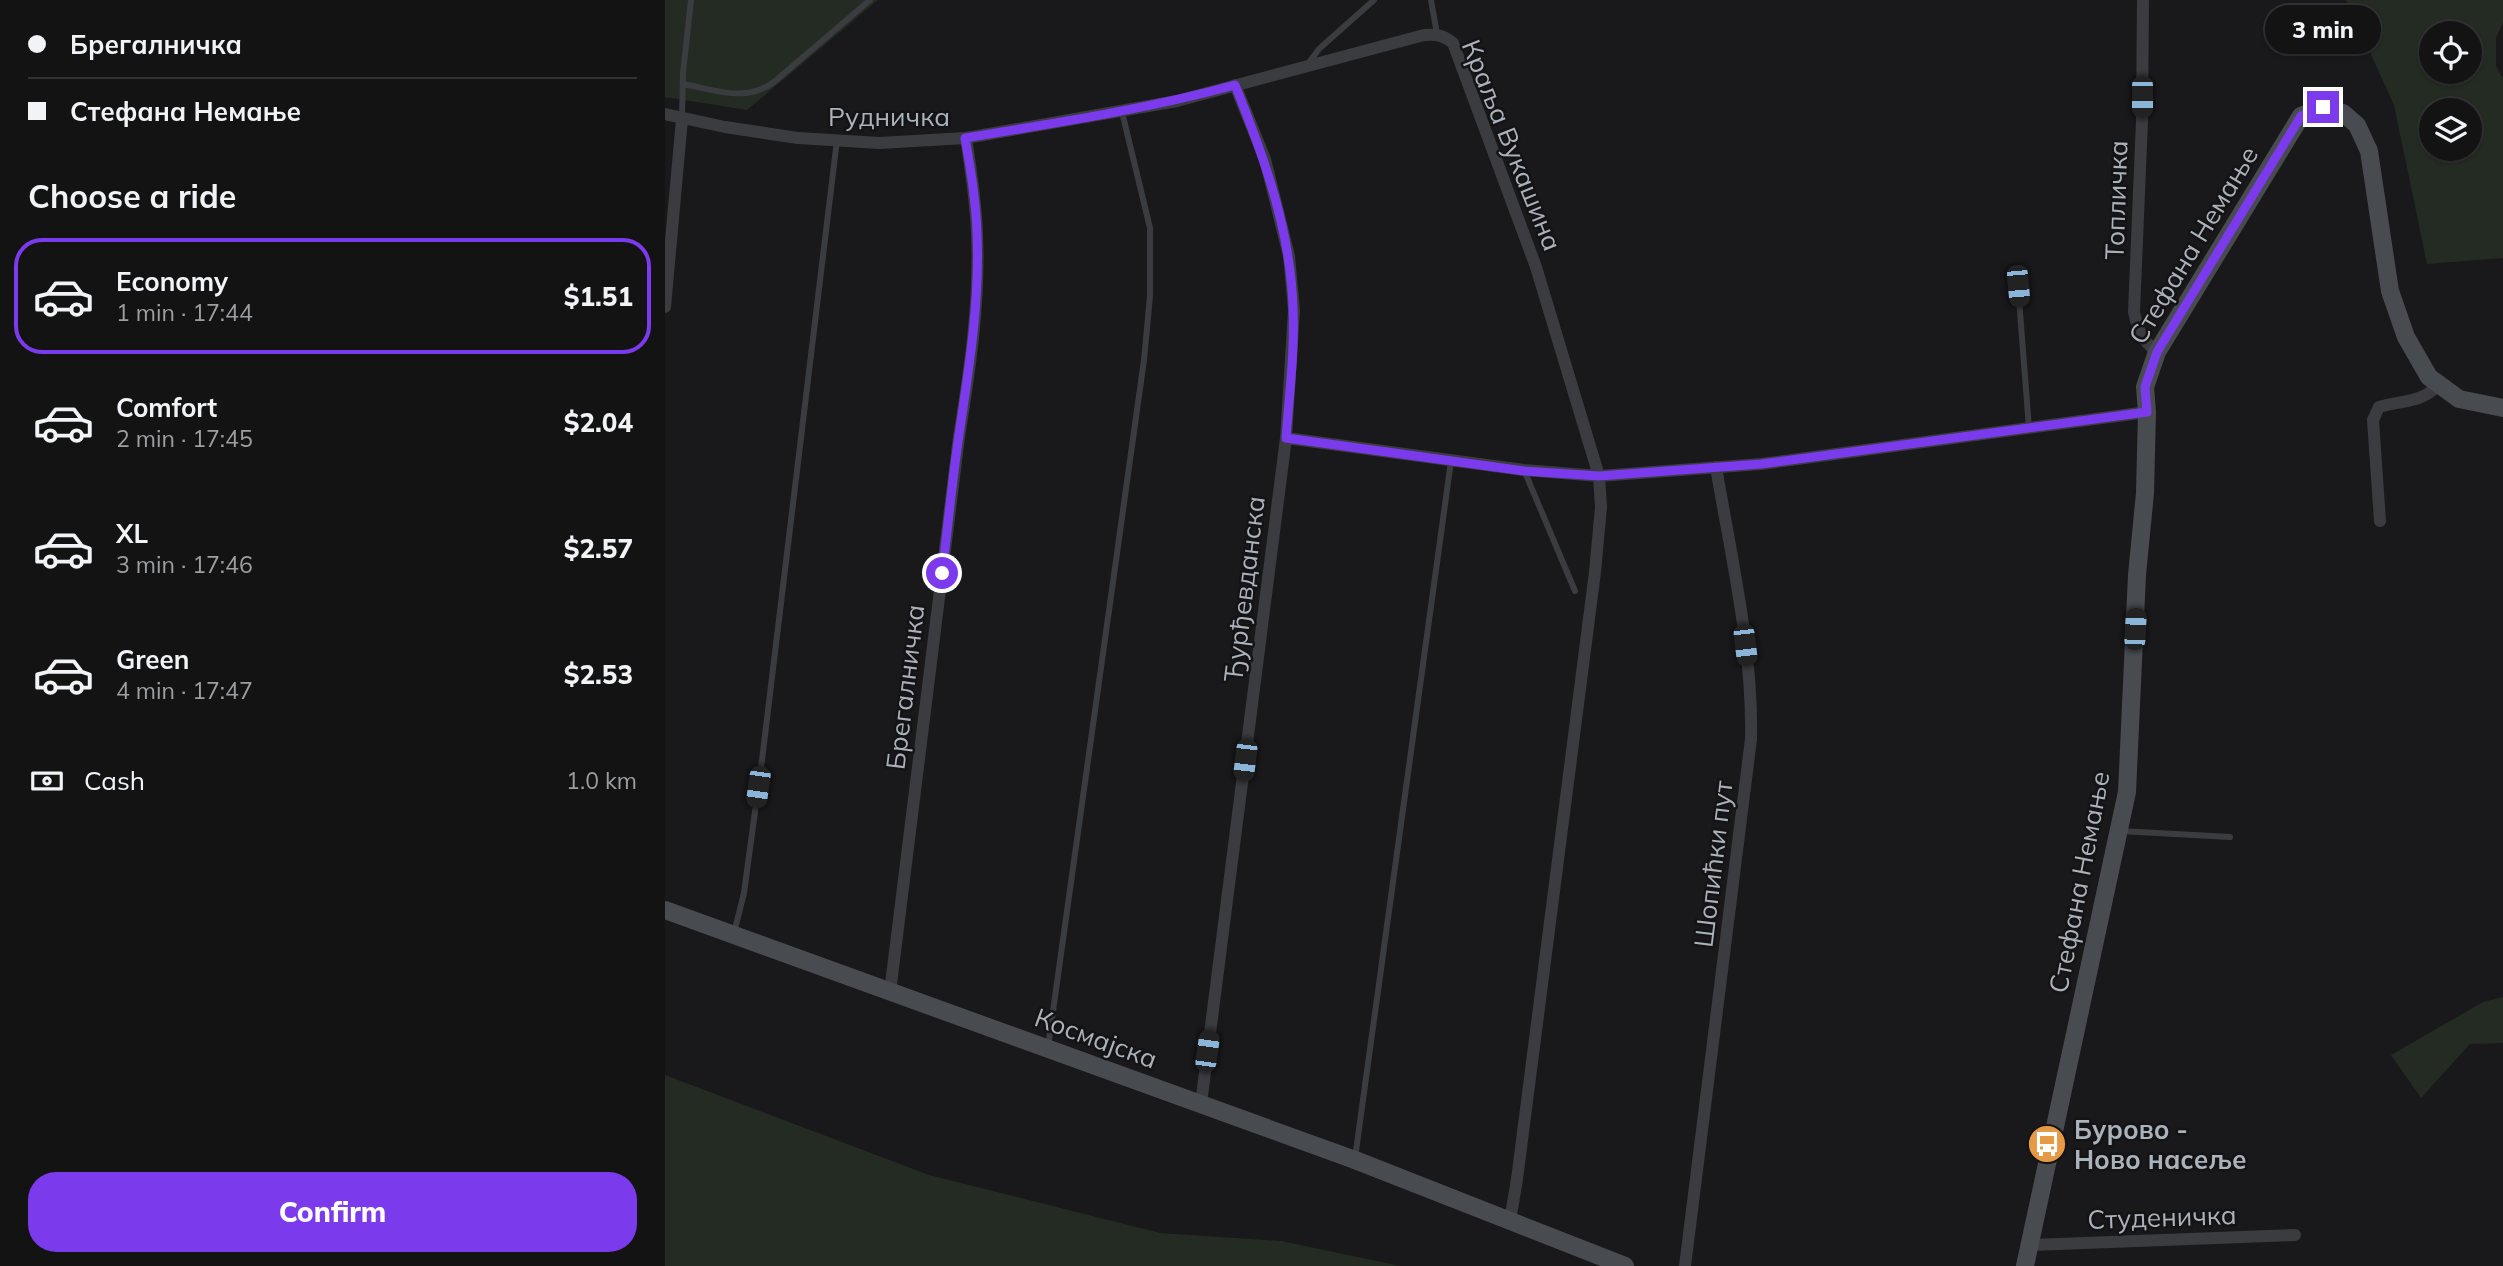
<!DOCTYPE html>
<meta charset="utf-8">
<style>
body{margin:0;font-family:Mulish,sans-serif;background:#202022;color:#f1f3f6;height:100vh;display:flex;flex-direction:column;font-size:26px;white-space:nowrap}
*{box-sizing:border-box;margin:0}
p{font-size:23px;color:#9d9ea0}
.icon{flex:none;width:38px;height:38px;fill:none;stroke:currentColor;stroke-width:2;stroke-linecap:round;stroke-linejoin:round}
.map{position:relative;flex:1;overflow:hidden}
.details{display:flex;flex-direction:column;background:#131314;width:665px}
.details>*{flex:none}
.hud{display:grid;align-content:center;height:154px;padding:0 28px;background:#131314}
.fabs{position:absolute;left:1754px;top:21px;display:grid;gap:14px}
.fabs a{display:grid;place-items:center;width:63px;height:63px;border-radius:50%;background:#131314;box-shadow:0 2px 5px #0004,0 0 0 2px #323234;font-size:35px}
.end{position:absolute;width:32px;height:32px;margin:-16px;border:9px solid #7c3aed;background:#fff;box-shadow:0 0 0 4px #fff}
.from{border-radius:50%}
.bubble{position:absolute;height:49px;border-radius:24px;background:#131314;box-shadow:0 2px 5px #0004,0 0 0 2px #323234;font-size:23px;font-weight:800;line-height:49px;text-align:center}
.car{position:absolute;width:21px;height:42px;margin:-21px -10px;border-radius:9px;box-shadow:0 0 5px 2px #0007;background:linear-gradient(#222 24%,#8ab4d8 0 40%,#222 0 76%,#8ab4d8 0 86%,#222 0)}
.hud b{display:flex;align-items:center;gap:24px;height:66px;font-size:26px}
.hud b+b{border-top:2px solid #323234}
.hud i{width:18px;height:18px;background:#f1f3f6}
ul{padding:0;list-style:none}
li{display:flex;align-items:center;gap:21px;height:116px;margin:0 14px 10px;padding:0 14px;border:4px solid transparent;border-radius:28px}
li div{flex:1}
li b{display:block;font-size:26px}
li em{font-style:normal;font-weight:800}
li.selected{border-color:#7c3aed}
li>.icon{width:63px;height:63px;stroke-width:1.5}
h2{padding:0 28px;font-size:32px;line-height:84px}
.pay{display:flex;align-items:center;gap:18px;height:77px;padding:0 28px;font-size:26px}
.pay p{margin-inline-start:auto}
.action{display:flex;gap:14px;margin-top:auto;padding:14px 28px}
.action a{flex:1;height:80px;border-radius:28px;background:#7c3aed;color:#fff;font-size:28px;font-weight:800;line-height:80px;text-align:center}
main{display:flex;flex:1;min-height:0}
.map>svg:first-child{display:block}
.green{fill:#232b23;fill-rule:evenodd}
.lines{fill:none;stroke-linecap:round;stroke-linejoin:round}
.lane{stroke:#3a3c40;stroke-width:6}
.street{stroke:#3a3c40;stroke-width:12}
.secondary{stroke:#484b50;stroke-width:18}
.route{stroke:#7c3aed;stroke-width:9}
.labels{text-anchor:middle;dominant-baseline:central;stroke-width:5;stroke-linejoin:round;paint-order:stroke}
.street-label{font-size:26px;fill:#acb2ba;stroke:#141416}
.poi-label{font-size:26px;font-weight:bold;fill:#acb2ba;stroke:#141416;text-anchor:start}
</style>
<main>
<section class="details">
<div class="hud">
<b><i class="from"></i>Брегалничка</b>
<b><i></i>Стефана Немање</b>
</div>
<h2>Choose a ride</h2>
<ul>
<li class="selected"><svg class="icon" aria-label="car" viewBox="0 0 24 24"><path d="M5 17H2v-5l4-1 3-4h7l3 4 3 1v5h-3M9 17h6M6 11h13"/><circle cx="7" cy="17" r="2"/><circle cx="17" cy="17" r="2"/></svg><div><b>Economy</b><p>1 min · 17:44</p></div><em>$1.51</em></li>
<li><svg class="icon" aria-label="car" viewBox="0 0 24 24"><path d="M5 17H2v-5l4-1 3-4h7l3 4 3 1v5h-3M9 17h6M6 11h13"/><circle cx="7" cy="17" r="2"/><circle cx="17" cy="17" r="2"/></svg><div><b>Comfort</b><p>2 min · 17:45</p></div><em>$2.04</em></li>
<li><svg class="icon" aria-label="car" viewBox="0 0 24 24"><path d="M5 17H2v-5l4-1 3-4h7l3 4 3 1v5h-3M9 17h6M6 11h13"/><circle cx="7" cy="17" r="2"/><circle cx="17" cy="17" r="2"/></svg><div><b>XL</b><p>3 min · 17:46</p></div><em>$2.57</em></li>
<li><svg class="icon" aria-label="car" viewBox="0 0 24 24"><path d="M5 17H2v-5l4-1 3-4h7l3 4 3 1v5h-3M9 17h6M6 11h13"/><circle cx="7" cy="17" r="2"/><circle cx="17" cy="17" r="2"/></svg><div><b>Green</b><p>4 min · 17:47</p></div><em>$2.53</em></li>
</ul>
<div class="pay"><svg class="icon" aria-label="cash" viewBox="0 0 24 24"><path d="M3 7h18v10H3z"/><circle cx="12" cy="12" r="2"/></svg>Cash<p>1.0 km</p></div>
<div class="action"><a>Confirm</a></div>
</section>
<div class="map">
<svg width="1838" height="1266" viewBox="0 0 1838 1266">
<rect width="100%" height="100%" fill="#19191b"/>
<path class="green" d="M0,0H213L82,110L0,97Z
M1681,0H1838V23L1831,38V66L1838,79V258L1762,264L1729,105ZM1804,33V72H1766V33ZM1804,110V149H1766V110Z
M1838,997V1043L1805,1044L1756,1098L1726,1055L1818,1002Z
M0,1075L264,1175L495,1233L616,1241L736,1266H0Z"/>
<g class="lines">
<path class="lane" d="M766,0L772,34
M642,65L654,49L709,0
M18,84C51,90 80,103 109,82L205,0
M17,117L18,73L26,0
M1353,286L1364,428
M859,470L910,591
M1455,831L1565,837
M69,933L79,893L97,760L172,140
M383,1047L479,360L485,296V228L457,112
M690,1158L786,461"/>
<path class="street" d="M1478,0L1477,121L1469,312C1473,331 1477,340 1492,352
M0,114L60,127L133,138L214,143L301,138L512,101L759,35C771,34 778,35 788,43L871,267L934,476L936,507L930,572L852,1179L845,1221
M0,307L17,119
M621,438L859,470L934,476L1096,464L1482,412
M1715,521L1708,420L1714,407C1738,400 1758,403 1774,384
M225,992L294,437C305,369 315,302 312,234C311,202 306,170 301,138
M536,1104L621,438L629,310L624,256L600,159L570,85
M1365,1245L1630,1235
M1020,1266L1086,739C1088,650 1066,556 1051,467"/>
<path class="secondary" d="M0,910L690,1160L960,1266
M1360,1266L1462,792L1472,575L1480,493L1482,412L1480,387L1492,352L1636,116L1659,107L1678,113L1692,125L1704,151L1725,291L1741,337L1764,377L1794,399L1838,408"/>
</g>
<g class="lines">
<path class="route" d="M277,573C283,527 287,481 294,435C304,368 315,301 312,233C311,201 306,170 300,138C391,123 482,109 570,85C599,157 626,231 628,309C630,352 624,396 621,438L859,471L934,476L1096,464L1482,412L1480,387L1492,352L1636,116L1658,107"/>
</g>
<defs>
<g id="bus-disc" transform="scale(2.0125)"><circle r="9.5" fill="#e79a45" stroke="#141416"/><path d="M-5-6H5V4H4V6H2V4H-2V6H-4V4H-5ZM-3.5-4V0h7V-4ZM-3.5 1.2v1.5H-2V1.2ZM2 1.2v1.5H3.5V1.2Z" fill="#fff"/></g>
</defs>
<g fill-rule="evenodd">
<use href="#bus-disc" x="1382" y="1144"/>
</g>
<g class="labels">
<g class="street-label">
<text x="224" y="116">Рудничка</text>
<text transform="translate(847 145) rotate(68)">Краља Вукашина</text>
<text transform="translate(1451 200) rotate(-88)">Топличка</text>
<text transform="translate(1528 245) rotate(-59)">Стефана Немање</text>
<text transform="translate(579 589) rotate(-83)">Ђурђевданска</text>
<text transform="translate(240 687) rotate(-83)">Брегалничка</text>
<text transform="translate(1048 864) rotate(-83)">Шопићки пут</text>
<text transform="translate(1414 882) rotate(-79)">Стефана Немање</text>
<text transform="translate(431 1038) rotate(20)">Космајска</text>
<text transform="translate(1497 1217) rotate(-2)">Студеничка</text>
</g>
<g class="poi-label">
<text x="1409" y="1129">Бурово -<tspan x="1409" dy="30">Ново насеље</tspan></text>
</g>
</g>
</svg>
<div class="fabs">
<a><svg class="icon" aria-label="locate" viewBox="0 0 24 24"><circle cx="12" cy="12" r="6"/><path d="M12 2v4M12 18v4M2 12h4M18 12h4"/></svg></a>
<a><svg class="icon" aria-label="layers" viewBox="0 0 24 24"><path d="M12 4l9 5-9 5-9-5zM3 14l9 5 9-5"/></svg></a>
</div>
<i class="end from" style="left:277px;top:573px"></i>
<i class="end" style="left:1658px;top:107px"></i>
<div class="bubble" style="left:1600px;top:5px;width:116px">3 min</div>
<i class="car" style="left:1477px;top:97px;rotate:180deg"></i>
<i class="car" style="left:1353px;top:286px;rotate:175deg"></i>
<i class="car" style="left:1470px;top:629px;rotate:3deg"></i>
<i class="car" style="left:1080px;top:645px;rotate:173deg"></i>
<i class="car" style="left:580px;top:760px;rotate:187deg"></i>
<i class="car" style="left:93px;top:787px;rotate:188deg"></i>
<i class="car" style="left:542px;top:1051px;rotate:8deg"></i>
</div>
</main>
